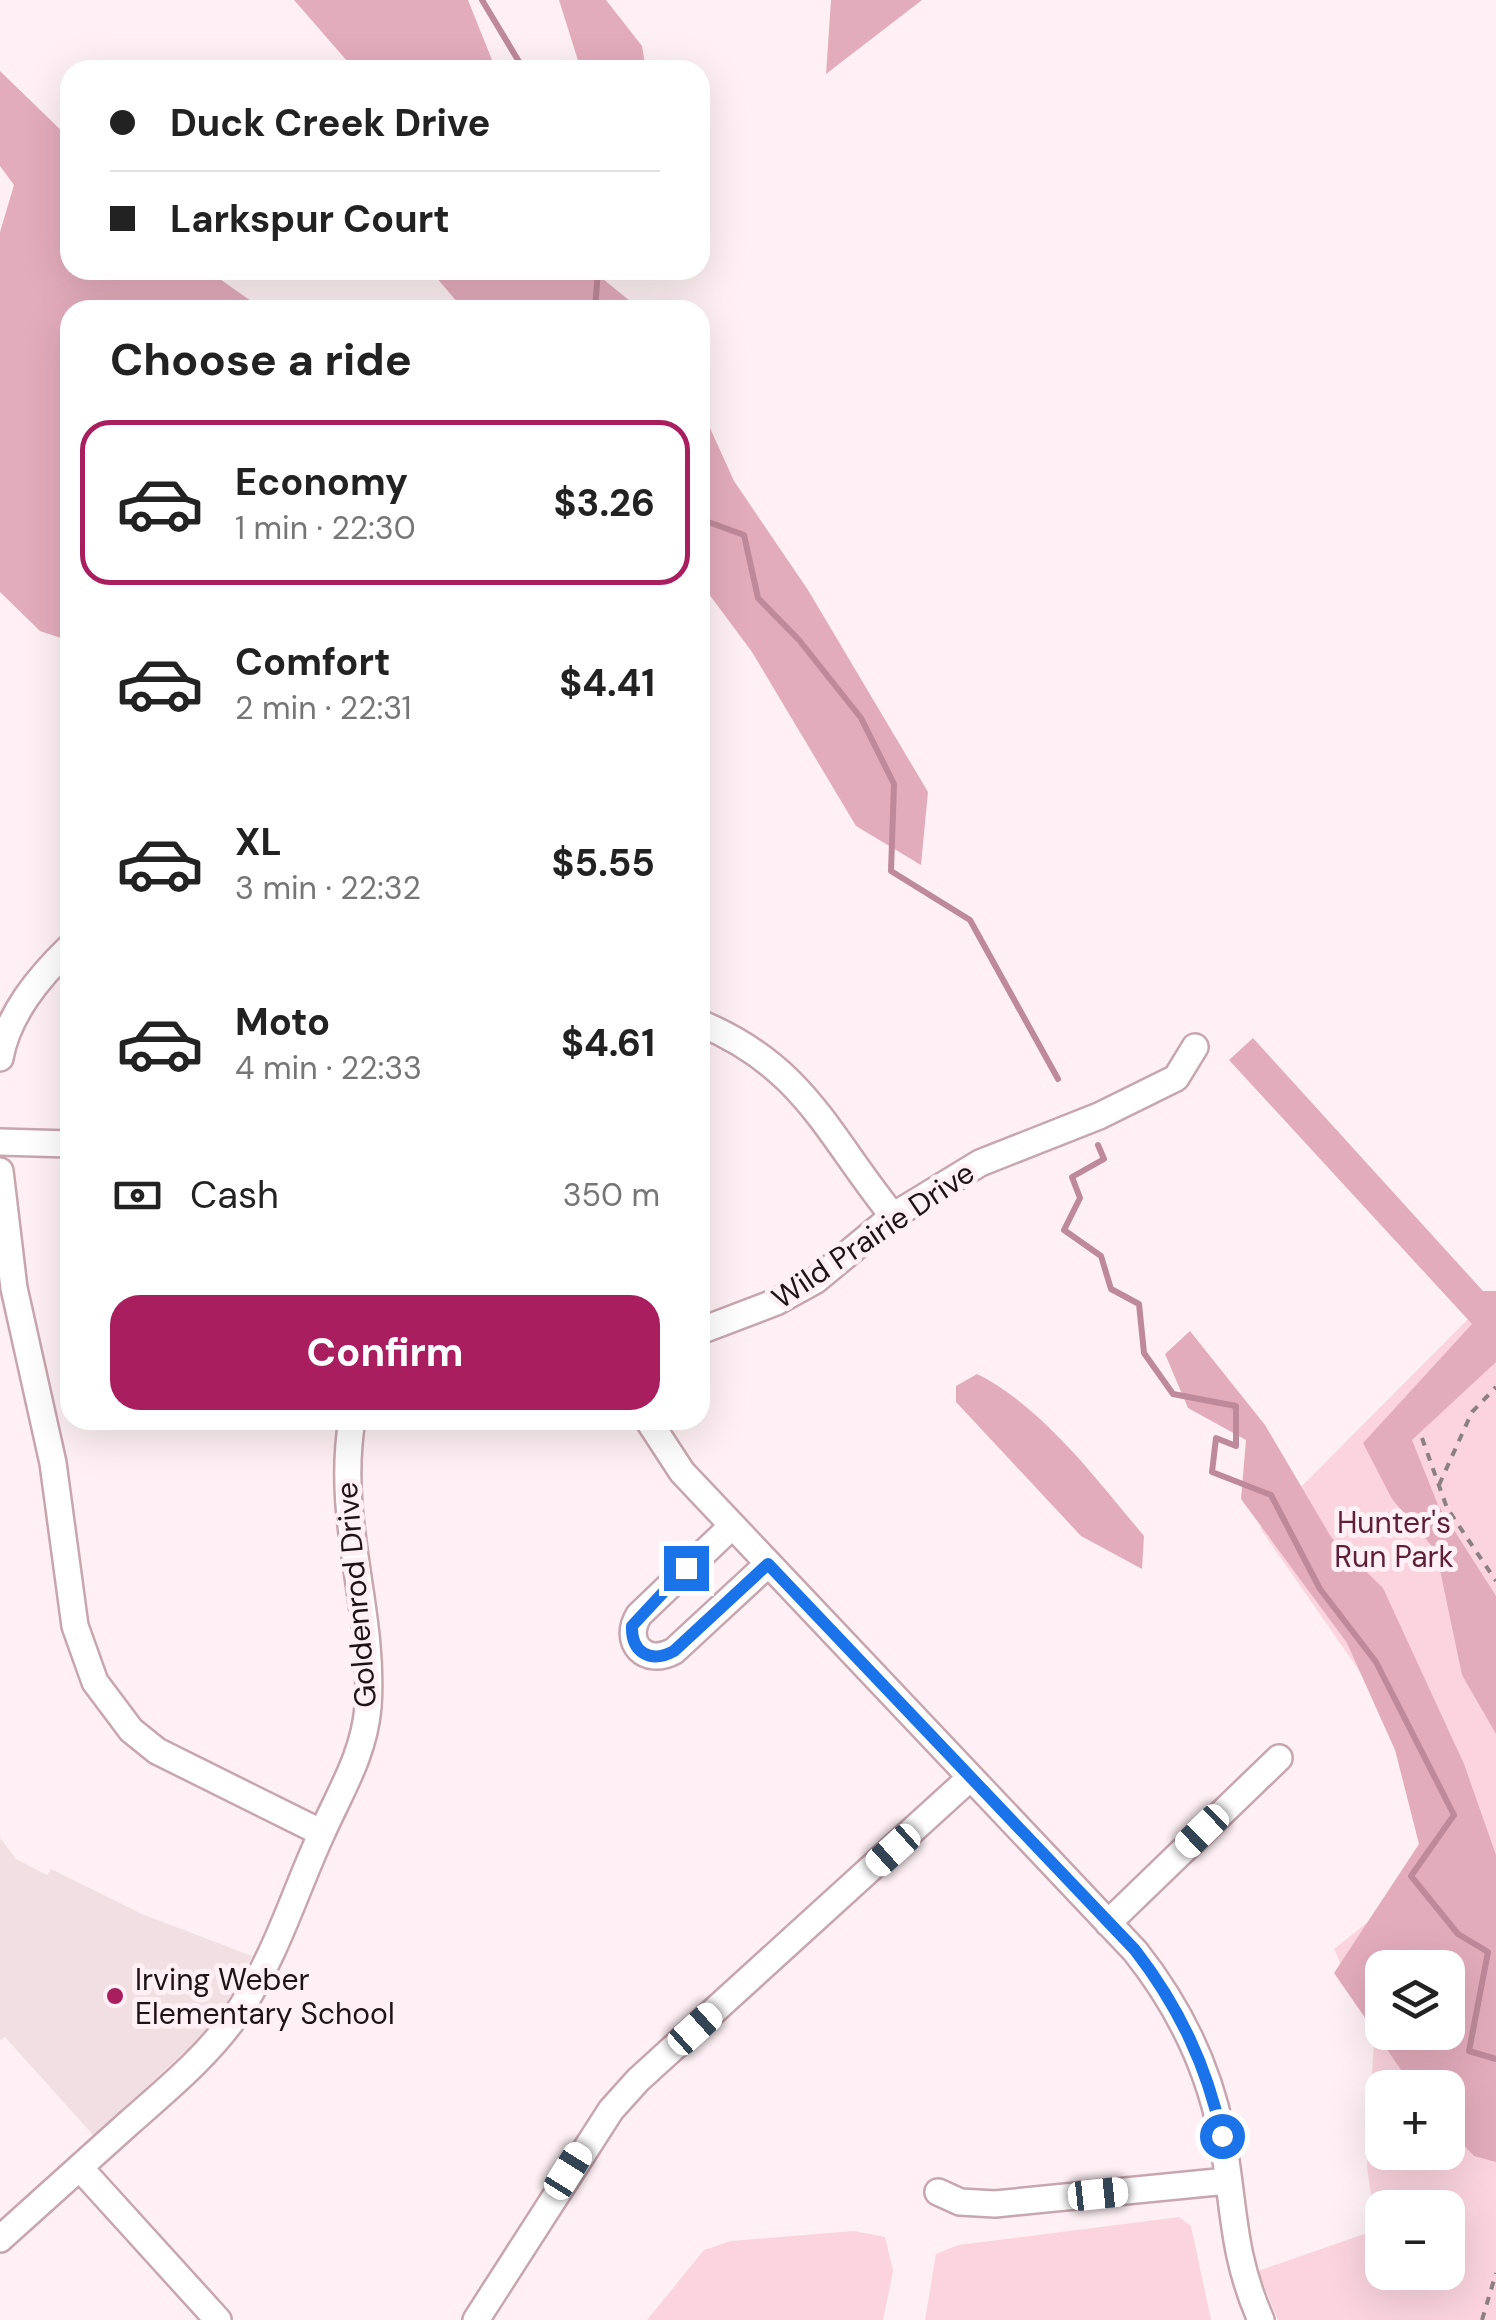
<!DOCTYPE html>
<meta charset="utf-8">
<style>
body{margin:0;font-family:"DM Sans",sans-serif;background:#f6f6f6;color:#222;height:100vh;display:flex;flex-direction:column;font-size:38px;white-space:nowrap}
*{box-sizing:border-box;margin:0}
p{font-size:32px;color:#767676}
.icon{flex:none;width:55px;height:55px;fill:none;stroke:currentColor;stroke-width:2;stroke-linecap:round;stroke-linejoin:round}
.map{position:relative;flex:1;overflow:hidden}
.side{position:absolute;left:60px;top:300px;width:650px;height:1130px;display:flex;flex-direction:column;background:#fff;border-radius:30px;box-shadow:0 10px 40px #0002}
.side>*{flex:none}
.top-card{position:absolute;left:60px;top:60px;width:650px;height:220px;border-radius:30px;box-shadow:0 10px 40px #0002;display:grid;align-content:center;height:220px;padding:0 50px;background:#fff}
.fabs{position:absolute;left:1365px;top:1950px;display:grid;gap:20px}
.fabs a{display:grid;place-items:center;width:100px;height:100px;border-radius:20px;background:#fff;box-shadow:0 10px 40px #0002;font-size:50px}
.end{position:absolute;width:45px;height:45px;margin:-22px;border:12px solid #1a73e8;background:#fff;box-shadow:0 0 0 5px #fff}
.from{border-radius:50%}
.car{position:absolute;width:30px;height:60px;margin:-30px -15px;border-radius:12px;box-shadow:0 0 8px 2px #0007;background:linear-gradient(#fff 24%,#345 0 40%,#fff 0 76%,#345 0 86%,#fff 0)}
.top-card b{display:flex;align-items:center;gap:35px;height:95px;font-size:38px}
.top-card b+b{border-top:2px solid #e0e0e0}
.top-card i{width:25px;height:25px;background:#222}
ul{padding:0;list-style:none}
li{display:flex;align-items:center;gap:30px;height:165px;margin:0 20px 15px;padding:0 30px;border:5px solid transparent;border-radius:30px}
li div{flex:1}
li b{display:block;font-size:38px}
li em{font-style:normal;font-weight:700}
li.selected{border-color:#a91e5f}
li>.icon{width:90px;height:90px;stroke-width:1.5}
h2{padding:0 50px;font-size:45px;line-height:120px}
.pay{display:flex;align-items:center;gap:25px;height:110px;padding:0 50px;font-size:38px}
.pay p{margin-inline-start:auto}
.button{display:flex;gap:20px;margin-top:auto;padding:20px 50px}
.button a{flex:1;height:115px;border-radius:30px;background:#a91e5f;color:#fff;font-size:40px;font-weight:700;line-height:115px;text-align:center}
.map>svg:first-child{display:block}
.built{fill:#f1dfe4}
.green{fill:#fbd4df;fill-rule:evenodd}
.forest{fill:#e3acbd;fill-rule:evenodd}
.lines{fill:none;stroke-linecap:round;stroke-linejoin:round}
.stream{stroke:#be899a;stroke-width:6}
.minor-casing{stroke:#c8a6b0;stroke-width:30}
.path{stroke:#8d8084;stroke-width:4;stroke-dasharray:8 8;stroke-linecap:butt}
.minor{stroke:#fff;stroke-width:25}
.route{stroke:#1a73e8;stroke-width:12}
.poi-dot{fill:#a91e5f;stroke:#fef0f4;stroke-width:4}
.labels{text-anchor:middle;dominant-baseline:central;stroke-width:10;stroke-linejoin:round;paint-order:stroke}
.street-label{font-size:30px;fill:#1e1216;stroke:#fef0f4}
.park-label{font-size:30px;fill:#5f1f38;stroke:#fef0f4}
.poi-label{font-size:30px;fill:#1e1216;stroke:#fef0f4;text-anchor:start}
</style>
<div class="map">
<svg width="1496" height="2320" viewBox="0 0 1496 2320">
<rect width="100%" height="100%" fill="#fef0f4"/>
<path class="built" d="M0,1838L16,1859L47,1875L51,1869L142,1914L252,1956L225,2005L199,2038L94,2136L5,2037L0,2040Z"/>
<path class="green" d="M1496,1291V2320H1278L1258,2271L1376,2230L1367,2167L1374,2038L1334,1949L1438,1866L1374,1692L1260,1528ZM1382,1968H1448V2032H1382ZM1382,2088H1448V2152H1382ZM1382,2208H1448V2272H1382Z
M1179,2217L1191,2226L1211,2320H925L936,2254L958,2245Z
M854,2231L885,2237L893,2271L883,2320H647L704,2250L731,2241Z"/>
<path class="forest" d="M294,0H468L496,70H355Z
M559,0H606L642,46L646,70H581Z
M831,0H922L826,74Z
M0,71L70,139V270H207L264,310H70V641L40,631L0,592V232L14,185L0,166Z
M430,270H592L641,310H464Z
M700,406L734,481L808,590L928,792L921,865L856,826L752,652L700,582Z
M1253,1038L1483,1291H1496V1362L1412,1440L1438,1505L1496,1596V1734L1462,1675L1436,1551L1392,1499L1363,1443L1472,1324L1229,1060Z
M1190,1331L1265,1425L1331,1537L1383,1588L1464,1764L1496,1855V2162L1474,2156L1448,2128V2088L1413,2087L1334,1973L1419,1844L1395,1750L1347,1643L1241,1499L1246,1440L1188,1408L1165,1354ZM1382,1968H1448V2032H1382Z
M977,1374C1042,1406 1098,1481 1144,1536L1142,1569L1081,1536L956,1402V1386Z"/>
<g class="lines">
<path class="stream" d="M482,0L524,70
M595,310L598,270
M700,519L744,535L758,598L799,640L861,718L894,784L891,871L970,920L1058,1079
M1098,1145L1104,1159L1072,1177L1080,1198L1064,1230L1101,1256L1111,1289L1139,1304L1144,1353L1173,1394L1236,1406V1446L1216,1438L1212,1472L1271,1495L1320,1589L1376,1662L1454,1815L1411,1876L1458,1934L1488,1952L1469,2051L1496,2059"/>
<g class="minor-casing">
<path id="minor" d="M700,1023C805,1067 826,1133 893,1216
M0,1058C8,1014 39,977 70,947
M0,1142L70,1144
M0,1171L14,1288L53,1463L75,1626L95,1682L131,1730L157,1751L322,1833
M700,1331L776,1302L816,1280L893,1216L980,1163L1099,1116L1176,1078L1195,1047
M648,1420L682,1472L1135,1951C1178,2005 1207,2063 1221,2131C1235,2202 1230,2250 1261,2320
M732,1526L639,1615C622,1642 645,1667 674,1651L768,1564
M1108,1923L1279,1758
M80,2168L218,2320
M938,2192L960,2202L995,2204L1227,2181
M0,2239C43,2200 87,2161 130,2122C170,2087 212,2052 241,2008C276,1955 295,1892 321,1835C340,1792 364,1755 368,1707C375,1610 335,1522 352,1420
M476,2320L611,2110L638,2080L970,1778"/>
</g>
<path class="path" d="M1422,1438L1447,1508L1496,1581
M1439,1485L1472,1412L1496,1387
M1482,2320L1496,2273"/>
<use href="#minor" class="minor"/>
</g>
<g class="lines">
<path class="route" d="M686,1568L632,1626C631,1652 650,1664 674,1651L768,1564L1135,1950C1179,2007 1207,2066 1222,2136"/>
</g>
<circle class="poi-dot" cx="115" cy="1996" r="10"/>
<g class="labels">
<g class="street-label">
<text transform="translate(873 1235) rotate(-34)">Wild Prairie Drive</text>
<text transform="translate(356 1595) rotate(-95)">Goldenrod Drive</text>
</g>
<g class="park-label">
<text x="1394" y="1522">Hunter's<tspan x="1394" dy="34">Run Park</tspan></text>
</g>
<g class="poi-label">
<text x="135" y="1979">Irving Weber<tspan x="135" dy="34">Elementary School</tspan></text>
</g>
</g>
</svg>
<div class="fabs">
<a><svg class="icon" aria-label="layers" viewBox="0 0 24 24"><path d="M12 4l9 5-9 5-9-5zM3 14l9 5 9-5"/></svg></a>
<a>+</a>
<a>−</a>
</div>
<i class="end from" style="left:1222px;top:2136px"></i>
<i class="end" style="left:686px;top:1568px"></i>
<i class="car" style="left:1202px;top:1831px;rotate:226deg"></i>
<i class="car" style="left:893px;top:1850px;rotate:228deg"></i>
<i class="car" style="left:695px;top:2029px;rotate:48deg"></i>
<i class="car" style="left:568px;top:2171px;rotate:32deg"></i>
<i class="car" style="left:1098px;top:2194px;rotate:84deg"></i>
<div class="top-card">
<b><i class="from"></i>Duck Creek Drive</b>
<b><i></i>Larkspur Court</b>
</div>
<section class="side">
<h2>Choose a ride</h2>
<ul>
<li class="selected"><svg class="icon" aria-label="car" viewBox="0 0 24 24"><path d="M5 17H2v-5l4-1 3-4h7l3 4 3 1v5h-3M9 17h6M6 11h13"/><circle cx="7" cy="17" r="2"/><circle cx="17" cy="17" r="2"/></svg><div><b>Economy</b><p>1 min · 22:30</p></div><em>$3.26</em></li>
<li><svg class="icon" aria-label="car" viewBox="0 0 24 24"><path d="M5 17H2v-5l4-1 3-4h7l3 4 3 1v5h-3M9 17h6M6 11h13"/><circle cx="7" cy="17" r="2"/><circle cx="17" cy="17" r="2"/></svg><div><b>Comfort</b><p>2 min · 22:31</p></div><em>$4.41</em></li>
<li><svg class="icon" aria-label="car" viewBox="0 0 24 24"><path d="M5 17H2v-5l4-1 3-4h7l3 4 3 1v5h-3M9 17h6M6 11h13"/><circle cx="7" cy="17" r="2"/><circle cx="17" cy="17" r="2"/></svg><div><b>XL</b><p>3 min · 22:32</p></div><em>$5.55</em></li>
<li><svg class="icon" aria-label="car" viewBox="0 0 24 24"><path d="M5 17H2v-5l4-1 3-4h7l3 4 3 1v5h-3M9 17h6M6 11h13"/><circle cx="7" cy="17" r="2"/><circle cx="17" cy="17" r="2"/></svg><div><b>Moto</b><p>4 min · 22:33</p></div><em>$4.61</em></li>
</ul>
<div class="pay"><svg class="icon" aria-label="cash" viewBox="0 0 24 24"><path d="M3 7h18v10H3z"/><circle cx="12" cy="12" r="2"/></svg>Cash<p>350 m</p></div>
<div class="button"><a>Confirm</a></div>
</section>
</div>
